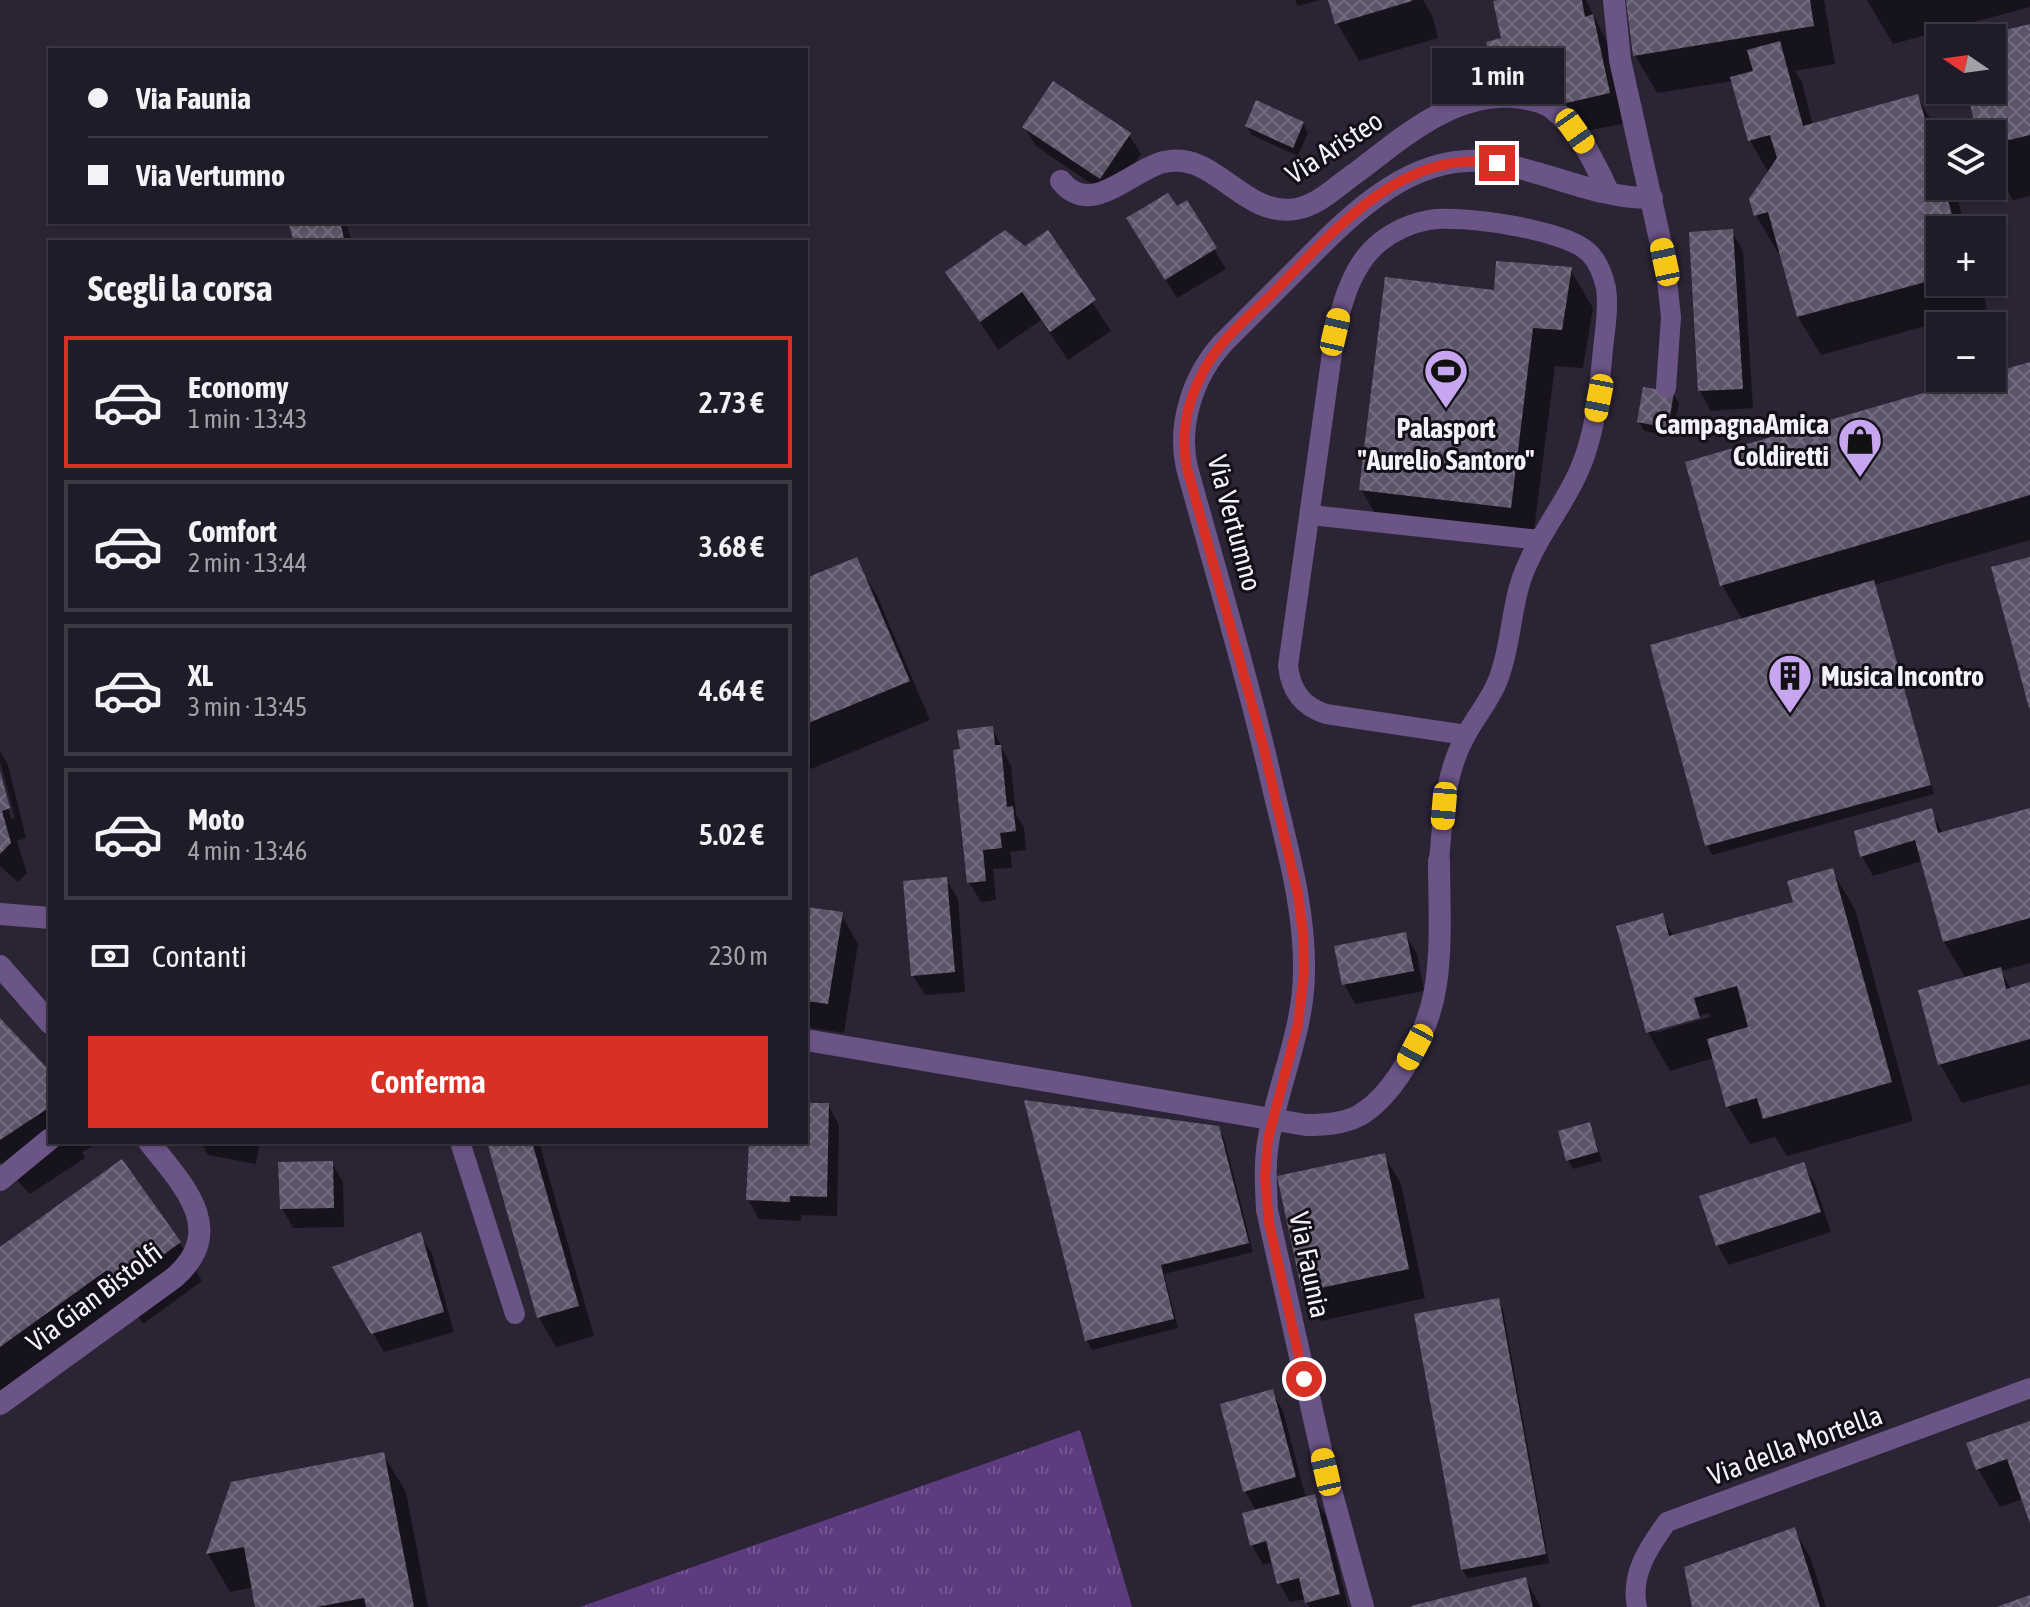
<!DOCTYPE html>
<html lang="it">
<meta charset="utf-8">
<style>
body{margin:0;font-family:"Asap Condensed",sans-serif;background:#2d2834;color:#f1f3f6;height:100vh;display:flex;flex-direction:column;font-size:30px;white-space:nowrap}
*{box-sizing:border-box;margin:0}
p{font-size:26px;color:#a2a1a8}
.icon{flex:none;width:44px;height:44px;fill:none;stroke:currentColor;stroke-width:2;stroke-linecap:round;stroke-linejoin:round}
.map{position:relative;flex:1;overflow:hidden}
.details{position:absolute;left:48px;top:240px;width:760px;height:904px;display:flex;flex-direction:column;background:#201b28;border-radius:0px;box-shadow:0 2px 6px #0004,0 0 0 2px #3d3945}
.details>*{flex:none}
.top-card{position:absolute;left:48px;top:48px;width:760px;height:176px;border-radius:0px;box-shadow:0 2px 6px #0004,0 0 0 2px #3d3945;display:grid;align-content:center;height:176px;padding:0 40px;background:#201b28}
.needle{width:52px;rotate:283deg}
.tools{position:absolute;left:1926px;top:24px;display:grid;gap:16px}
.tools a{display:grid;place-items:center;width:80px;height:80px;border-radius:0px;background:#201b28;box-shadow:0 2px 6px #0004,0 0 0 2px #3d3945;font-size:40px}
.end{position:absolute;width:36px;height:36px;margin:-18px;border:10px solid #d93025;background:#fff;box-shadow:0 0 0 4px #fff}
.from{border-radius:50%}
.bubble{position:absolute;height:56px;border-radius:0px;background:#201b28;box-shadow:0 2px 6px #0004,0 0 0 2px #3d3945;font-size:26px;font-weight:600;line-height:56px;text-align:center}
.car{position:absolute;width:24px;height:48px;margin:-24px -12px;border-radius:10px;box-shadow:0 0 6px 2px #0007;background:linear-gradient(#f5c518 24%,#345 0 40%,#f5c518 0 76%,#345 0 86%,#f5c518 0)}
.top-card b{display:flex;align-items:center;gap:28px;height:76px;font-size:30px}
.top-card b+b{border-top:2px solid #3d3945}
.top-card i{width:20px;height:20px;background:#f1f3f6}
ul{padding:0;list-style:none}
li{display:flex;align-items:center;gap:24px;height:132px;margin:0 16px 12px;padding:0 24px;border:4px solid #3d3945;border-radius:0px}
li div{flex:1}
li b{display:block;font-size:30px}
li em{font-style:normal;font-weight:600}
li.current{border-color:#d93025}
li>.icon{width:72px;height:72px;stroke-width:1.5}
h2{padding:0 40px;font-size:36px;line-height:96px}
.pay{display:flex;align-items:center;gap:20px;height:88px;padding:0 40px;font-size:30px}
.pay p{margin-inline-start:auto}
.action{display:flex;gap:16px;margin-top:auto;padding:16px 40px}
.action a{flex:1;height:92px;border-radius:0px;background:#d93025;color:#fff;font-size:32px;font-weight:600;line-height:92px;text-align:center}
.map>svg:first-child{display:block}
.grass{fill:url(#grass-tufts)}
.shadow{fill:#0007;fill-rule:evenodd}
.building{fill:url(#building-cross-hatch)}
.lines{fill:none;stroke-linecap:round;stroke-linejoin:round}
.service{stroke:#6b5486;stroke-width:20}
.minor{stroke:#6b5486;stroke-width:22}
.route{stroke:#d93025;stroke-width:10}
.labels{text-anchor:middle;dominant-baseline:central;stroke-width:6;stroke-linejoin:round;paint-order:stroke}
.street-label{font-size:28px;fill:#f5f1fc;stroke:#120f16}
.poi-label{font-size:28px;font-weight:bold;fill:#f5f1fc;stroke:#120f16;text-anchor:end}
</style>
<div class="map">
<svg width="2030" height="1607" viewBox="0 0 2030 1607">
<defs>
<pattern id="grass-tufts" width="24" height="20" patternUnits="userSpaceOnUse" patternTransform="scale(2)"><rect width="24" height="20" fill="#5c3b7e"/><path d="M3 7l-1-3M5 7V3M7 7l1-3M15 17l-1-3M17 17v-4M19 17l1-3" fill="none" stroke="#745891"/></pattern>
<pattern id="building-cross-hatch" width="8" height="8" patternUnits="userSpaceOnUse" patternTransform="scale(2)"><rect width="8" height="8" fill="#5c5468"/><path d="M0 0l8 8M0 8l8-8" fill="none" stroke="#746d7e"/></pattern>
</defs>
<rect width="100%" height="100%" fill="#2b2435"/>
<path class="grass" d="M1080,1430L1132,1607H580Z"/>
<path class="shadow" d="M1295,0H1320L1298,6Z
M1330,0H1423L1432,15L1438,38L1359,61L1337,23Z
M1508,0H1586L1609,46L1626,123L1581,132L1564,102L1513,105L1496,76Z
M1629,0H1824L1835,64L1795,71L1802,82L1813,126L1917,96L1940,136V186H1954L1966,230H1940V282H1980L1987,309L1821,355L1798,317L1781,253H1778L1756,215L1769,174L1750,140L1733,81L1657,93L1635,55Z
M1867,0H2030V7L1893,44Z
M2030,26V196L2013,200L1992,164V134H1979L1969,92L1992,90V87L1998,86L1992,61V38H1987Z
M1303,123L1308,133L1298,156L1252,135L1247,126Z
M1024,127L1129,135L1141,154L1112,198L1036,146Z
M1186,203L1226,269L1177,298L1140,238Z
M290,222H346L352,242H296Z
M1732,231L1743,251L1753,408L1711,411L1700,391Z
M1047,233L1111,331L1068,360L1041,320L998,350L948,272L1025,248Z
M1570,269L1593,308L1583,368L1555,366L1532,546L1383,528L1361,489L1496,292Z
M2030,364V540L1874,585L1934,794L1712,855L1707,845L1743,621L1722,585L1982,378H1992V375Z
M1673,394L1679,403L1672,436L1644,431L1639,422Z
M856,560L878,598L930,720L806,771V580Z
M992,728L1011,766L1016,814L1024,828L1026,850L1010,852L1012,868L993,869L996,900L981,902L969,882L962,751Z
M0,751L8,765L26,838L17,841L27,873L18,882L0,866V775L11,819L15,818L0,761Z
M1931,810L1943,834L2030,810V963L2001,971L2011,989L2030,984V1084L1962,1103L1940,1064L1966,979L1944,942L1922,861L1873,876L1862,856Z
M1832,871L1855,909L1913,1121L1787,1156L1775,1137L1750,1144L1728,1106L1714,1058L1670,1071L1648,1032L1662,916L1674,937L1795,903ZM1709,1013L1710,1017L1655,1033V1028Z
M946,879L958,899L965,992L925,995L913,976Z
M806,909L841,914L858,944L844,1033L806,1027Z
M1405,934L1417,954L1424,991L1355,1004L1344,984Z
M0,1021L50,1074V1142L96,1144L82,1152L85,1158L30,1194L0,1162Z
M1027,1103L1218,1128L1224,1138L1253,1252L1164,1274L1178,1328L1092,1350L1087,1341Z
M806,1105H828L839,1125L837,1216L801,1215V1221L759,1219L748,1199L751,1142H806Z
M1589,1124L1602,1161L1573,1169L1568,1160Z
M201,1142H260L256,1164L208,1155Z
M489,1142H539L594,1336L556,1347L539,1318Z
M1384,1155L1401,1184L1425,1298L1321,1321L1304,1291Z
M332,1163L343,1182L344,1227L293,1228L282,1208Z
M1803,1164L1815,1184L1831,1232L1729,1265L1718,1246L1702,1198Z
M420,1235L432,1254L454,1332L384,1352L335,1268Z
M180,1243L202,1281L143,1324L131,1307L0,1402V1249Z
M1498,1301L1503,1310L1549,1563L1468,1578L1462,1569Z
M1272,1392L1283,1411L1306,1498L1314,1496L1326,1516L1348,1607H1309L1306,1599L1290,1602L1279,1583L1274,1562L1263,1565L1252,1545L1256,1511L1245,1491Z
M2030,1423V1518L2023,1499L2000,1507L1978,1469Z
M383,1454L406,1492L428,1607H257L254,1587L230,1592L208,1554L233,1483Z
M1794,1530L1811,1559L1826,1607H1694Z
M1525,1579L1541,1607H1415Z"/>
<path class="building" d="M1328,0H1412V1L1335,24Z
M1498,0H1582L1585,17L1593,14L1610,93L1562,104L1555,72L1538,75L1536,67L1494,77L1486,42L1501,38L1493,1Z
M1626,0H1810L1814,26L1633,56Z
M2030,24V135L1992,144V134H1977L1967,91L1992,90V85L1995,84L1992,70V38H1985L1984,35Z
M1780,41L1803,126L1918,94L1940,173V186H1944L1956,230H1940V278L1797,317L1768,212L1754,216L1749,199L1777,158L1770,135L1748,141L1730,77L1753,71L1747,50Z
M1053,81L1131,133L1100,179L1022,127Z
M1256,100L1304,122L1293,148L1245,126Z
M1168,193L1177,206L1187,200L1217,248L1165,280L1126,218Z
M288,222H340L345,242H294Z
M1733,229L1743,389L1698,391L1689,232Z
M1005,230L1025,246L1048,230L1096,300L1050,332L1022,292L980,322L945,272Z
M1496,261L1572,267L1562,330L1533,328L1511,508L1359,490L1385,277L1494,290Z
M2030,362V495L1720,586L1685,462L1975,378H1992V373Z
M1643,387L1674,392L1668,428L1637,422Z
M857,557L910,681L806,724V578Z
M2030,557V707L2029,708L1991,567Z
M1874,580L1931,785L1705,846L1650,645Z
M993,726L995,745H1001L1007,807L1013,806L1016,831L1000,833L1002,848L983,850L986,881L967,883L953,750L960,749L957,730Z
M0,771L10,808L2,811L11,843L0,854Z
M1932,808L1938,833L2030,808V918L1943,942L1915,840L1860,857L1854,831Z
M1833,868L1892,1082L1763,1119L1757,1098L1726,1107L1707,1039L1748,1027L1737,986L1694,998L1700,1018L1646,1033L1616,926L1663,913L1669,936L1793,902L1787,881Z
M947,877L955,972L911,976L903,881Z
M806,907L843,912L828,1004L806,1001Z
M1406,932L1414,971L1342,985L1334,946Z
M2001,967L2006,989L2030,982V1039L1938,1065L1918,990Z
M0,1018L50,1071V1107L0,1140Z
M1024,1100L1219,1126L1249,1243L1161,1265L1174,1319L1085,1341Z
M806,1103H829L827,1197L790,1196V1202L746,1200L749,1142H806Z
M1590,1122L1598,1152L1566,1161L1558,1131Z
M487,1142H532L579,1306L537,1318Z
M1385,1153L1409,1269L1302,1292L1277,1176Z
M122,1159L181,1242L119,1287L107,1270L0,1347V1247Z
M333,1161L334,1208L280,1209L278,1162Z
M1804,1162L1821,1212L1716,1246L1699,1196Z
M421,1232L444,1312L371,1334L332,1267Z
M1499,1298L1546,1554L1461,1570L1414,1314Z
M1273,1389L1296,1477L1243,1492L1220,1404Z
M2030,1421V1523L2007,1459L1976,1470L1966,1443Z
M384,1452L414,1607H366L364,1598L317,1607H255L244,1547L206,1554L231,1482Z
M1315,1494L1340,1594L1305,1603L1299,1578L1277,1584L1266,1541L1250,1546L1242,1513Z
M1795,1527L1820,1607H1692L1684,1567Z
M1526,1577L1533,1607H1411V1606Z
M2030,1595V1607H1996Z"/>
<g class="lines">
<path class="service" d="M1665,262L1671,317L1666,388
M1311,515L1540,540
M1439,861C1443,818 1444,775 1465,737C1475,717 1490,701 1498,680C1513,642 1510,600 1528,563C1542,531 1564,504 1578,473C1596,434 1599,390 1603,349C1605,329 1609,308 1606,288C1603,275 1598,260 1587,251C1564,230 1460,214 1429,220C1412,223 1394,231 1380,242C1353,263 1343,300 1335,332L1288,666C1291,691 1302,706 1326,714L1466,735
M460,1142L515,1314
M1637,1607C1630,1574 1649,1547 1667,1522L2030,1388"/>
<path class="minor" d="M1614,0L1620,60L1665,262
M1061,181C1091,219 1132,169 1164,162C1215,150 1243,218 1296,209C1319,205 1338,185 1357,172C1404,137 1450,94 1512,97C1526,98 1540,100 1552,108C1580,130 1594,162 1609,193
M0,914L50,918
M0,966L50,1023
M806,1040L1306,1125C1324,1125 1344,1124 1360,1115C1398,1092 1430,1028 1436,984C1442,944 1439,901 1439,861
M0,1180L50,1139
M0,1404L175,1277C229,1229 181,1183 149,1142
M1363,1607L1326,1472L1267,1210C1266,1186 1264,1162 1269,1137C1279,1081 1304,1029 1304,971C1305,910 1288,851 1274,792C1249,683 1217,576 1187,468C1177,425 1193,376 1223,343C1249,317 1275,291 1301,265C1353,212 1416,148 1497,163C1548,172 1600,199 1652,198"/>
</g>
<g class="lines">
<path class="route" d="M1304,1379L1269,1223L1265,1177L1268,1139L1298,1024L1304,972L1303,934L1298,895L1263,745L1187,468C1180,436 1187,403 1202,374C1218,341 1249,317 1274,292C1334,231 1402,148 1497,163"/>
</g>
<defs>
<g id="stadium-pin" transform="scale(2.3)"><path d="M0 17L-7.5 6A9.5 9.5 0 1 1 7.5 6Z" fill="#c7a6f0" stroke="#120f16"/><path d="M0-5a6.5 5 0 1 0 0 10a6.5 5 0 1 0 0-10ZM-3.5-1.8h7v3.6h-7Z" fill="#111"/></g>
<g id="shop-pin" transform="scale(2.3)"><path d="M0 17L-7.5 6A9.5 9.5 0 1 1 7.5 6Z" fill="#c7a6f0" stroke="#120f16"/><path d="M-5-2.5h2.3a2.7 3.5 0 0 1 5.4 0H5L5.5 6h-11ZM-1.5-2.5h3a1.5 2.3 0 0 0-3 0Z" fill="#111"/></g>
<g id="building-pin" transform="scale(2.3)"><path d="M0 17L-7.5 6A9.5 9.5 0 1 1 7.5 6Z" fill="#c7a6f0" stroke="#120f16"/><path d="M-4-6H4V6H1V3H-1V6H-4ZM-2.5-4.3h1.7v1.8h-1.7ZM.8-4.3h1.7v1.8H.8ZM-2.5-1h1.7V.8h-1.7ZM.8-1h1.7V.8H.8Z" fill="#111"/></g>
</defs>
<g fill-rule="evenodd">
<use href="#stadium-pin" x="1446" y="371"/>
<use href="#shop-pin" x="1860" y="440"/>
<use href="#building-pin" x="1790" y="676"/>
</g>
<g class="labels">
<g class="street-label">
<text transform="translate(1334 147) rotate(-33)">Via Aristeo</text>
<text transform="translate(1235 523) rotate(75)">Via Vertumno</text>
<text transform="translate(1310 1265) rotate(78)">Via Faunia</text>
<text transform="translate(94 1297) rotate(-37)">Via Gian Bistolfi</text>
<text transform="translate(1795 1445) rotate(-20)">Via della Mortella</text>
</g>
<g class="poi-label">
<text x="1829" y="424">CampagnaAmica<tspan x="1829" dy="32">Coldiretti</tspan></text>
<text x="1446" y="428" text-anchor="middle">Palasport<tspan x="1446" dy="32">"Aurelio Santoro"</tspan></text>
<text x="1821" y="676" text-anchor="start">Musica Incontro</text>
</g>
</g>
</svg>
<div class="tools">
<a><svg class="needle" viewBox="-14 -14 28 28"><path d="M0-13l5 13h-10z" fill="#e53935"/><path d="M0 13l5-13h-10z" fill="#a2a1a8"/></svg></a>
<a><svg class="icon" aria-label="layers" viewBox="0 0 24 24"><path d="M12 4l9 5-9 5-9-5zM3 14l9 5 9-5"/></svg></a>
<a>+</a>
<a>−</a>
</div>
<i class="end from" style="left:1304px;top:1379px"></i>
<i class="end" style="left:1497px;top:163px"></i>
<div class="bubble" style="left:1432px;top:48px;width:132px">1 min</div>
<i class="car" style="left:1575px;top:131px;rotate:145deg"></i>
<i class="car" style="left:1665px;top:262px;rotate:348deg"></i>
<i class="car" style="left:1335px;top:332px;rotate:13deg"></i>
<i class="car" style="left:1599px;top:398px;rotate:191deg"></i>
<i class="car" style="left:1444px;top:806px;rotate:185deg"></i>
<i class="car" style="left:1415px;top:1047px;rotate:208deg"></i>
<i class="car" style="left:1326px;top:1472px;rotate:347deg"></i>
<div class="top-card">
<b><i class="from"></i>Via Faunia</b>
<b><i></i>Via Vertumno</b>
</div>
<section class="details">
<h2>Scegli la corsa</h2>
<ul>
<li class="current"><svg class="icon" aria-label="car" viewBox="0 0 24 24"><path d="M5 17H2v-5l4-1 3-4h7l3 4 3 1v5h-3M9 17h6M6 11h13"/><circle cx="7" cy="17" r="2"/><circle cx="17" cy="17" r="2"/></svg><div><b>Economy</b><p>1 min · 13:43</p></div><em>2.73 €</em></li>
<li><svg class="icon" aria-label="car" viewBox="0 0 24 24"><path d="M5 17H2v-5l4-1 3-4h7l3 4 3 1v5h-3M9 17h6M6 11h13"/><circle cx="7" cy="17" r="2"/><circle cx="17" cy="17" r="2"/></svg><div><b>Comfort</b><p>2 min · 13:44</p></div><em>3.68 €</em></li>
<li><svg class="icon" aria-label="car" viewBox="0 0 24 24"><path d="M5 17H2v-5l4-1 3-4h7l3 4 3 1v5h-3M9 17h6M6 11h13"/><circle cx="7" cy="17" r="2"/><circle cx="17" cy="17" r="2"/></svg><div><b>XL</b><p>3 min · 13:45</p></div><em>4.64 €</em></li>
<li><svg class="icon" aria-label="car" viewBox="0 0 24 24"><path d="M5 17H2v-5l4-1 3-4h7l3 4 3 1v5h-3M9 17h6M6 11h13"/><circle cx="7" cy="17" r="2"/><circle cx="17" cy="17" r="2"/></svg><div><b>Moto</b><p>4 min · 13:46</p></div><em>5.02 €</em></li>
</ul>
<div class="pay"><svg class="icon" aria-label="cash" viewBox="0 0 24 24"><path d="M3 7h18v10H3z"/><circle cx="12" cy="12" r="2"/></svg>Contanti<p>230 m</p></div>
<div class="action"><a>Conferma</a></div>
</section>
</div>
